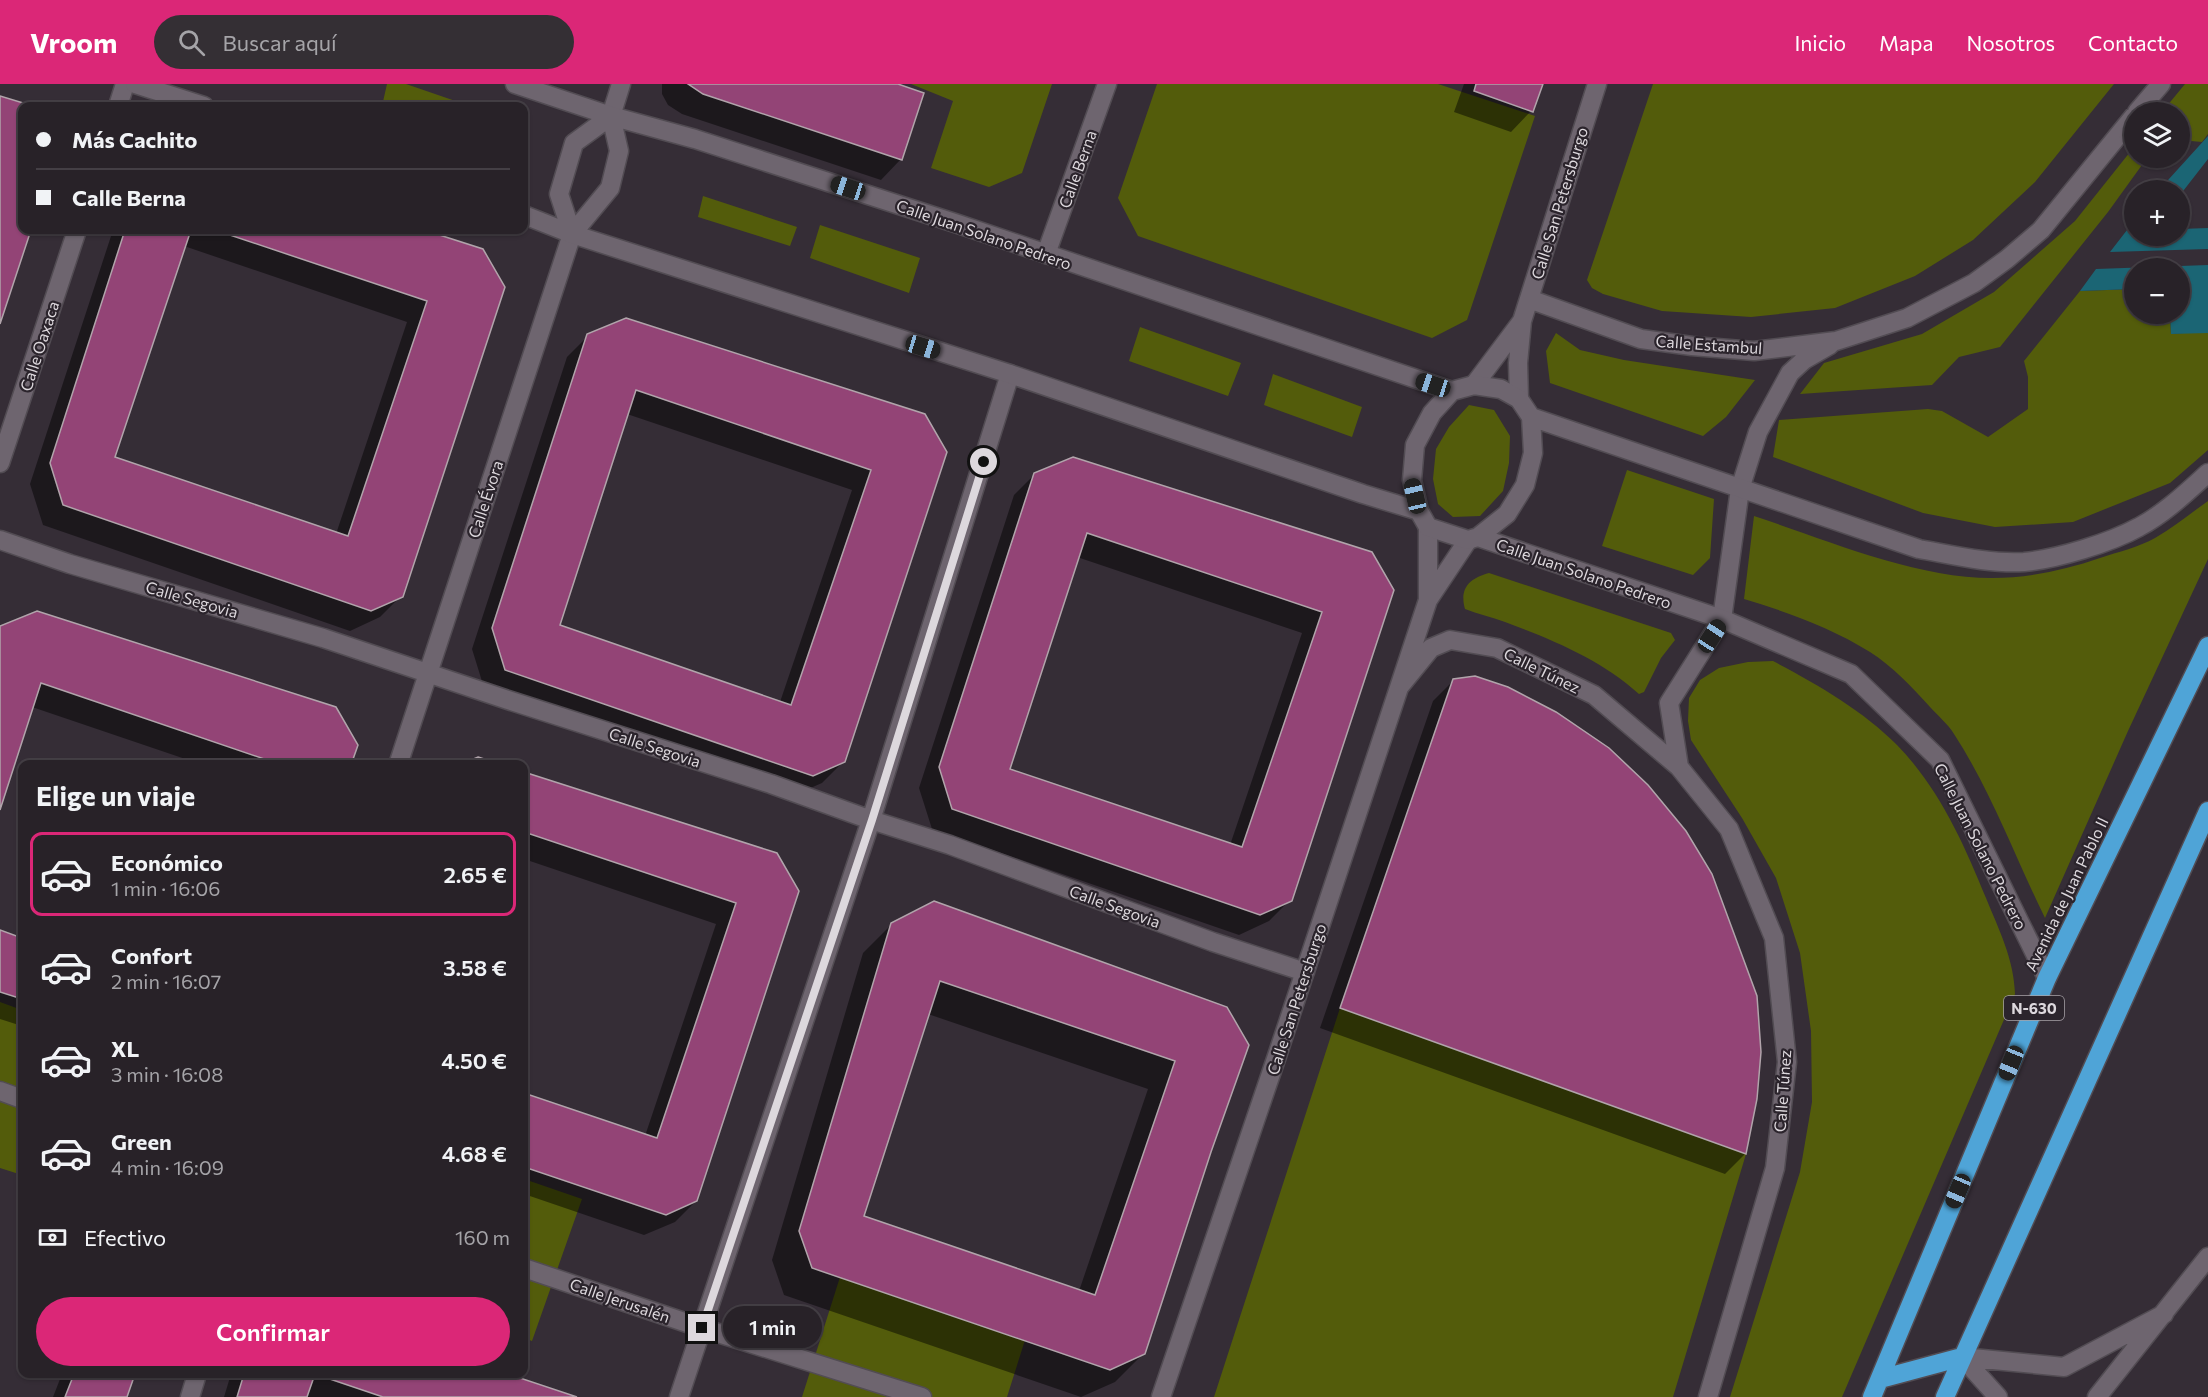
<!DOCTYPE html>
<html lang="es">
<meta charset="utf-8">
<style>
body{margin:0;font-family:Commissioner,sans-serif;background:#342f34;color:#f1f3f6;height:100vh;display:flex;flex-direction:column;font-size:22px;white-space:nowrap}
*{box-sizing:border-box;margin:0}
p{font-size:20px;color:#a5a4a8}
.icon{flex:none;width:33px;height:33px;fill:none;stroke:currentColor;stroke-width:2;stroke-linecap:round;stroke-linejoin:round}
.map{position:relative;flex:1;overflow:hidden}
.details{position:absolute;left:18px;top:676px;width:510px;height:618px;display:flex;flex-direction:column;background:#282228;border-radius:12px;box-shadow:0 2px 4px #0004,0 0 0 2px #443f45}
.details>*{flex:none}
.top-card{position:absolute;left:18px;top:18px;width:510px;height:132px;border-radius:12px;box-shadow:0 2px 4px #0004,0 0 0 2px #443f45;display:grid;align-content:center;height:132px;padding:0 18px;background:#282228}
.fabs{position:absolute;left:2124px;top:18px;display:grid;gap:12px}
.fabs a{display:grid;place-items:center;width:66px;height:66px;border-radius:50%;background:#282228;box-shadow:0 2px 4px #0004,0 0 0 2px #443f45;font-size:30px}
.end{position:absolute;width:27px;height:27px;margin:-14px;border:8px solid #ddd8dd;background:#111;box-shadow:0 0 0 3px #111}
.from{border-radius:50%}
.bubble{position:absolute;height:42px;border-radius:21px;background:#282228;box-shadow:0 2px 4px #0004,0 0 0 2px #443f45;font-size:20px;font-weight:600;line-height:42px;text-align:center}
.car{position:absolute;width:18px;height:36px;margin:-18px -9px;border-radius:8px;box-shadow:0 0 4px 2px #0007;background:linear-gradient(#222 24%,#8ab4d8 0 40%,#222 0 76%,#8ab4d8 0 86%,#222 0)}
.top-card b{display:flex;align-items:center;gap:21px;height:57px;font-size:22px}
.top-card b+b{border-top:2px solid #443f45}
.top-card i{width:15px;height:15px;background:#f1f3f6}
ul{padding:0;list-style:none}
li{display:flex;align-items:center;gap:18px;height:84px;margin:0 12px 9px;padding:0 6px;border:3px solid transparent;border-radius:12px}
li div{flex:1}
li b{display:block;font-size:22px}
li em{font-style:normal;font-weight:600}
li.selected{border-color:#db2777}
li>.icon{width:54px;height:54px;stroke-width:1.5}
h2{padding:0 18px;font-size:27px;line-height:72px}
.pay{display:flex;align-items:center;gap:15px;height:66px;padding:0 18px;font-size:22px}
.pay p{margin-inline-start:auto}
.cta{display:flex;gap:12px;margin-top:auto;padding:12px 18px}
.cta a{flex:1;height:69px;border-radius:36px;background:#db2777;color:#fff;font-size:24px;font-weight:600;line-height:69px;text-align:center}
header{display:flex;align-items:center;gap:36px;box-sizing:border-box;height:84px;padding:0 30px;background:#db2777;color:#fff}
header strong{font-size:28px}
nav{display:flex;gap:33px;margin-inline-start:auto;font-size:21px}
.search{width:420px;height:54px;background:#342f34;display:flex;align-items:center;gap:15px;box-sizing:border-box;padding:0 21px;border-radius:33px;color:#a5a4a8;font-size:22px}
.map>svg:first-child{display:block}
.green{fill:#535c0b}
.water{fill:#1b6574}
.shadow{fill:#0007;fill-rule:evenodd}
.building{fill:#934476;stroke:#b1a4ab;stroke-width:1.5;fill-rule:evenodd}
.lines{fill:none;stroke-linecap:round;stroke-linejoin:round}
.street-casing{stroke:#524c53;stroke-width:21}
.secondary-casing{stroke:#524c53;stroke-width:21}
.highway-casing{stroke:#524c53;stroke-width:21}
.street{stroke:#6e656f;stroke-width:18}
.secondary{stroke:#6e656f;stroke-width:18}
.highway{stroke:#4fa4d7;stroke-width:18}
.route{stroke:#ddd8dd;stroke-width:8}
.labels{text-anchor:middle;dominant-baseline:central;stroke-width:4.5;stroke-linejoin:round;paint-order:stroke}
.shield{fill:#2b242c;stroke:#a8a2a8;stroke-width:1.5}
.shield-label{font-size:15px;font-weight:bold;fill:#ddd8dd}
.street-label{font-size:16px;fill:#ddd8dd;stroke:#2b242c}
</style>
<header>
<strong>Vroom</strong>
<div class="search"><svg class="icon" aria-label="search" viewBox="0 0 24 24"><circle cx="10" cy="10" r="6"/><path d="M15 15l6 6"/></svg>Buscar aquí</div>
<nav><a>Inicio</a><a>Mapa</a><a>Nosotros</a><a>Contacto</a></nav>
</header>
<div class="map">
<svg width="2208" height="1313" viewBox="0 0 2208 1313">
<rect width="100%" height="100%" fill="#352d36"/>
<path class="green" d="M387,0H406L470,22H382Z
M911,0H1052L1022,89L989,103L931,84L953,17Z
M1157,0H1438L1535,32L1467,236L1432,254L1138,152L1118,114Z
M1653,0H2114L2035,98L1973,156L1915,192L1835,224L1751,233L1662,227L1603,210L1592,204L1587,196Z
M2185,0H2208V50L2202,58L2180,56V28H2162Z
M2134,63V74H2147L2108,128L2000,263L1959,273L1932,301L1800,310L1824,279L1922,250L1994,208L2075,137Z
M703,112L797,143L790,162L698,133Z
M820,141L920,174L909,209L810,174Z
M2134,205V230H2170L2171,250L2208,247V366L2170,399L2073,438L1995,443L1923,429L1773,373L1779,336L1928,325L1942,327L1988,353L2028,325V293L2024,277L2080,207Z
M1140,243L1241,279L1228,312L1129,277Z
M1556,249L1580,266L1624,276L1755,296L1726,333L1703,352L1550,299L1546,267Z
M1273,290L1362,323L1352,353L1264,321Z
M1469,321L1494,326L1510,352L1509,379L1503,407L1480,432L1453,433L1438,420L1433,395L1436,365L1449,343Z
M1627,386L1714,415L1710,474L1693,491L1602,462Z
M2208,417V475L2128,647L2045,834C2015,773 1991,707 1954,650C1948,640 1938,632 1930,623C1912,603 1892,582 1870,568C1832,544 1787,528 1744,515L1754,432C1827,456 1915,494 1992,494C2029,494 2065,486 2100,474C2118,468 2139,463 2155,454C2174,443 2191,429 2208,417Z
M1489,489L1671,549L1675,556L1661,574L1644,608L1639,610C1602,576 1551,555 1505,538C1491,533 1478,530 1465,525C1459,504 1470,494 1489,489Z
M1773,577C1815,599 1864,627 1897,661C1939,704 1964,760 1986,814C1999,846 2014,875 2015,910L1842,1313H1730L1800,1088L1812,1018L1811,947L1800,869L1776,794L1742,734L1691,656L1688,637L1689,614L1700,596L1719,584L1748,578Z
M0,918L22,926V1091L0,1084Z
M1340,924L1746,1070L1673,1313H1214Z
M524,1095L582,1115L532,1257L524,1254Z
M840,1193L1025,1256L1007,1313H802Z"/>
<path class="water" d="M2208,52V75L2180,111V106H2159Z
M2134,137V152H2180V145L2208,144V165L2110,168Z
M2208,181V249L2171,250L2170,230H2180V184H2134V205L2080,207L2096,185Z"/>
<path class="shadow" d="M662,0H893L901,75L881,96L682,30L668,21L662,10Z
M1464,0H1541L1531,27L1511,48L1454,28Z
M0,13L28,22H22V146H30L0,236Z
M113,146H419L482,166L401,512L380,533L350,547L43,441L30,400ZM184,162L407,238L336,450L113,374Z
M588,252L924,331L843,678L822,699L792,712L485,607L472,565L567,273ZM627,330L852,406L780,618L558,542Z
M1035,390L1371,469L1290,816L1269,837L1239,851L932,745L919,704L1014,411ZM1077,473L1302,549L1230,761L1008,685Z
M0,544L350,681H203L32,623L0,721Z
M1454,596L1756,1014L1745,1070L1725,1090L1320,944L1433,617Z
M524,689L776,770L696,1117L675,1138L644,1151L524,1110V1011L645,1052L716,840L524,775Z
M892,840L1226,925L1209,1067L1144,1269L1115,1298L1081,1313L784,1211L772,1176L863,869ZM928,930L1148,1005L1079,1207L862,1133Z
M0,848L22,856V942L0,935Z
M62,1290H134L126,1313H53Z
M231,1290H504L572,1313H224Z"/>
<path class="building" d="M688,0H898L924,9L902,76L703,10Z
M1476,0H1543L1533,28L1474,7Z
M0,12L33,22H22V146H31L0,240Z
M125,146H191L115,373L348,452L427,217L215,146H424L483,165L505,203L403,513L371,527L63,421L50,379Z
M626,234L925,330L947,368L845,678L813,692L505,586L492,544L587,250ZM636,306L871,386L791,621L560,541Z
M1073,373L1372,468L1394,506L1292,817L1260,831L952,725L939,683L1034,389ZM1087,449L1322,528L1242,763L1010,685Z
M37,527L336,623L358,661L351,681H275L276,679L41,599L0,726V542Z
M1475,592L1508,603L1556,628L1609,664L1648,701L1686,747L1712,790L1757,912L1761,968L1757,1015L1746,1070L1340,924L1453,595Z
M478,673L503,681H459Z
M524,688L777,769L799,807L697,1117L666,1131L524,1083V1009L657,1054L736,819L524,748Z
M934,817L1227,923L1249,961L1211,1068L1145,1270L1110,1286L812,1184L799,1147L891,839ZM940,897L1175,977L1095,1211L864,1132Z
M0,846L22,854V915L0,908Z
M74,1290H135L127,1313H65Z
M244,1290H315L307,1313H237Z
M315,1290H508L577,1313H383Z"/>
<g class="lines">
<g class="street-casing">
<path id="street" d="M118,22L125,0
M2137,28L2161,0
M611,32L621,0
M1046,170L1107,0
M1529,215L1641,255L1692,262L1754,267L1836,257L1907,234L1974,199L2007,175L2041,146L2134,32
M1474,301L1522,237L1597,0
M1519,315L1518,279L1522,237
M0,379L77,146
M1428,443V516
M0,456L70,480L323,554L508,616L771,700L871,736L950,761L1213,858L1305,888
M1400,602L1431,564L1450,556L1497,564L1594,611L1679,683L1729,745L1774,854L1787,978L1775,1084L1708,1313
M398,681L572,150
M1679,683L1669,619L1722,535L1740,405L1758,348L1790,289L1804,276L1830,261
M0,1007L22,1015
M524,1184L702,1244L922,1313
M190,1313L197,1290
M679,1313L871,736L1010,290
M1161,1313L1277,972L1428,516L1468,456"/>
</g>
<g class="secondary-casing">
<path id="secondary" d="M135,0L204,22
M515,0L611,32L695,55L958,140L1452,307
M611,32L619,67L610,104L572,150L559,110L574,59Z
M524,131L572,150L1010,290L1363,410L1419,427
M1474,301L1501,305L1519,315L1531,333L1533,369L1525,401L1507,430L1478,453L1468,456L1428,443L1419,427L1412,396L1415,361L1432,329L1452,307Z
M1531,333L1919,465C1953,471 1989,480 2024,478C2057,475 2110,459 2139,443C2164,430 2187,408 2208,389
M1478,453L1722,535L1851,590L1940,676L2047,894
M1962,1273L2064,1283L2164,1230
M1962,1273L1998,1313
M2097,1313L2208,1173"/>
</g>
<g class="highway-casing">
<path id="highway" d="M1880,1295L1962,1273
M1872,1313L2047,894L2208,562
M1945,1313L2208,727"/>
</g>
<use href="#street" class="street"/>
<use href="#secondary" class="secondary"/>
<use href="#highway" class="highway"/>
</g>
<g class="lines">
<path class="route" d="M702,1244L872,736L984,378"/>
</g>
<g class="labels">
<rect class="shield" x="2004" y="912" width="60" height="24" rx="4.5"/>
<g class="shield-label">
<text x="2034" y="924">N-630</text>
</g>
<g class="street-label">
<text transform="translate(1077 85) rotate(-70)">Calle Berna</text>
<text transform="translate(1559 119) rotate(-73)">Calle San Petersburgo</text>
<text transform="translate(984 150) rotate(19)">Calle Juan Solano Pedrero</text>
<text transform="translate(1709 260) rotate(4)">Calle Estambul</text>
<text transform="translate(39 262) rotate(-72)">Calle Oaxaca</text>
<text transform="translate(485 415) rotate(-72)">Calle Évora</text>
<text transform="translate(1584 489) rotate(19)">Calle Juan Solano Pedrero</text>
<text transform="translate(192 515) rotate(16)">Calle Segovia</text>
<text transform="translate(1542 586) rotate(26)">Calle Túnez</text>
<text transform="translate(655 663) rotate(18)">Calle Segovia</text>
<text transform="translate(1981 762) rotate(63)">Calle Juan Solano Pedrero</text>
<text transform="translate(2066 810) rotate(-64)">Avenida de Juan Pablo II</text>
<text transform="translate(1115 822) rotate(20)">Calle Segovia</text>
<text transform="translate(1296 915) rotate(-72)">Calle San Petersburgo</text>
<text transform="translate(1782 1007) rotate(-86)">Calle Túnez</text>
<text transform="translate(620 1216) rotate(19)">Calle Jerusalén</text>
</g>
</g>
</svg>
<div class="fabs">
<a><svg class="icon" aria-label="layers" viewBox="0 0 24 24"><path d="M12 4l9 5-9 5-9-5zM3 14l9 5 9-5"/></svg></a>
<a>+</a>
<a>−</a>
</div>
<i class="end from" style="left:984px;top:378px"></i>
<i class="end" style="left:702px;top:1244px"></i>
<div class="bubble" style="left:723px;top:1222px;width:99px">1 min</div>
<i class="car" style="left:848px;top:104px;rotate:288deg"></i>
<i class="car" style="left:923px;top:263px;rotate:107deg"></i>
<i class="car" style="left:1433px;top:301px;rotate:288deg"></i>
<i class="car" style="left:1415px;top:412px;rotate:347deg"></i>
<i class="car" style="left:1712px;top:552px;rotate:33deg"></i>
<i class="car" style="left:2011px;top:979px;rotate:202deg"></i>
<i class="car" style="left:1958px;top:1107px;rotate:203deg"></i>
<div class="top-card">
<b><i class="from"></i>Más Cachito</b>
<b><i></i>Calle Berna</b>
</div>
<section class="details">
<h2>Elige un viaje</h2>
<ul>
<li class="selected"><svg class="icon" aria-label="car" viewBox="0 0 24 24"><path d="M5 17H2v-5l4-1 3-4h7l3 4 3 1v5h-3M9 17h6M6 11h13"/><circle cx="7" cy="17" r="2"/><circle cx="17" cy="17" r="2"/></svg><div><b>Económico</b><p>1 min · 16:06</p></div><em>2.65 €</em></li>
<li><svg class="icon" aria-label="car" viewBox="0 0 24 24"><path d="M5 17H2v-5l4-1 3-4h7l3 4 3 1v5h-3M9 17h6M6 11h13"/><circle cx="7" cy="17" r="2"/><circle cx="17" cy="17" r="2"/></svg><div><b>Confort</b><p>2 min · 16:07</p></div><em>3.58 €</em></li>
<li><svg class="icon" aria-label="car" viewBox="0 0 24 24"><path d="M5 17H2v-5l4-1 3-4h7l3 4 3 1v5h-3M9 17h6M6 11h13"/><circle cx="7" cy="17" r="2"/><circle cx="17" cy="17" r="2"/></svg><div><b>XL</b><p>3 min · 16:08</p></div><em>4.50 €</em></li>
<li><svg class="icon" aria-label="car" viewBox="0 0 24 24"><path d="M5 17H2v-5l4-1 3-4h7l3 4 3 1v5h-3M9 17h6M6 11h13"/><circle cx="7" cy="17" r="2"/><circle cx="17" cy="17" r="2"/></svg><div><b>Green</b><p>4 min · 16:09</p></div><em>4.68 €</em></li>
</ul>
<div class="pay"><svg class="icon" aria-label="cash" viewBox="0 0 24 24"><path d="M3 7h18v10H3z"/><circle cx="12" cy="12" r="2"/></svg>Efectivo<p>160 m</p></div>
<div class="cta"><a>Confirmar</a></div>
</section>
</div>
